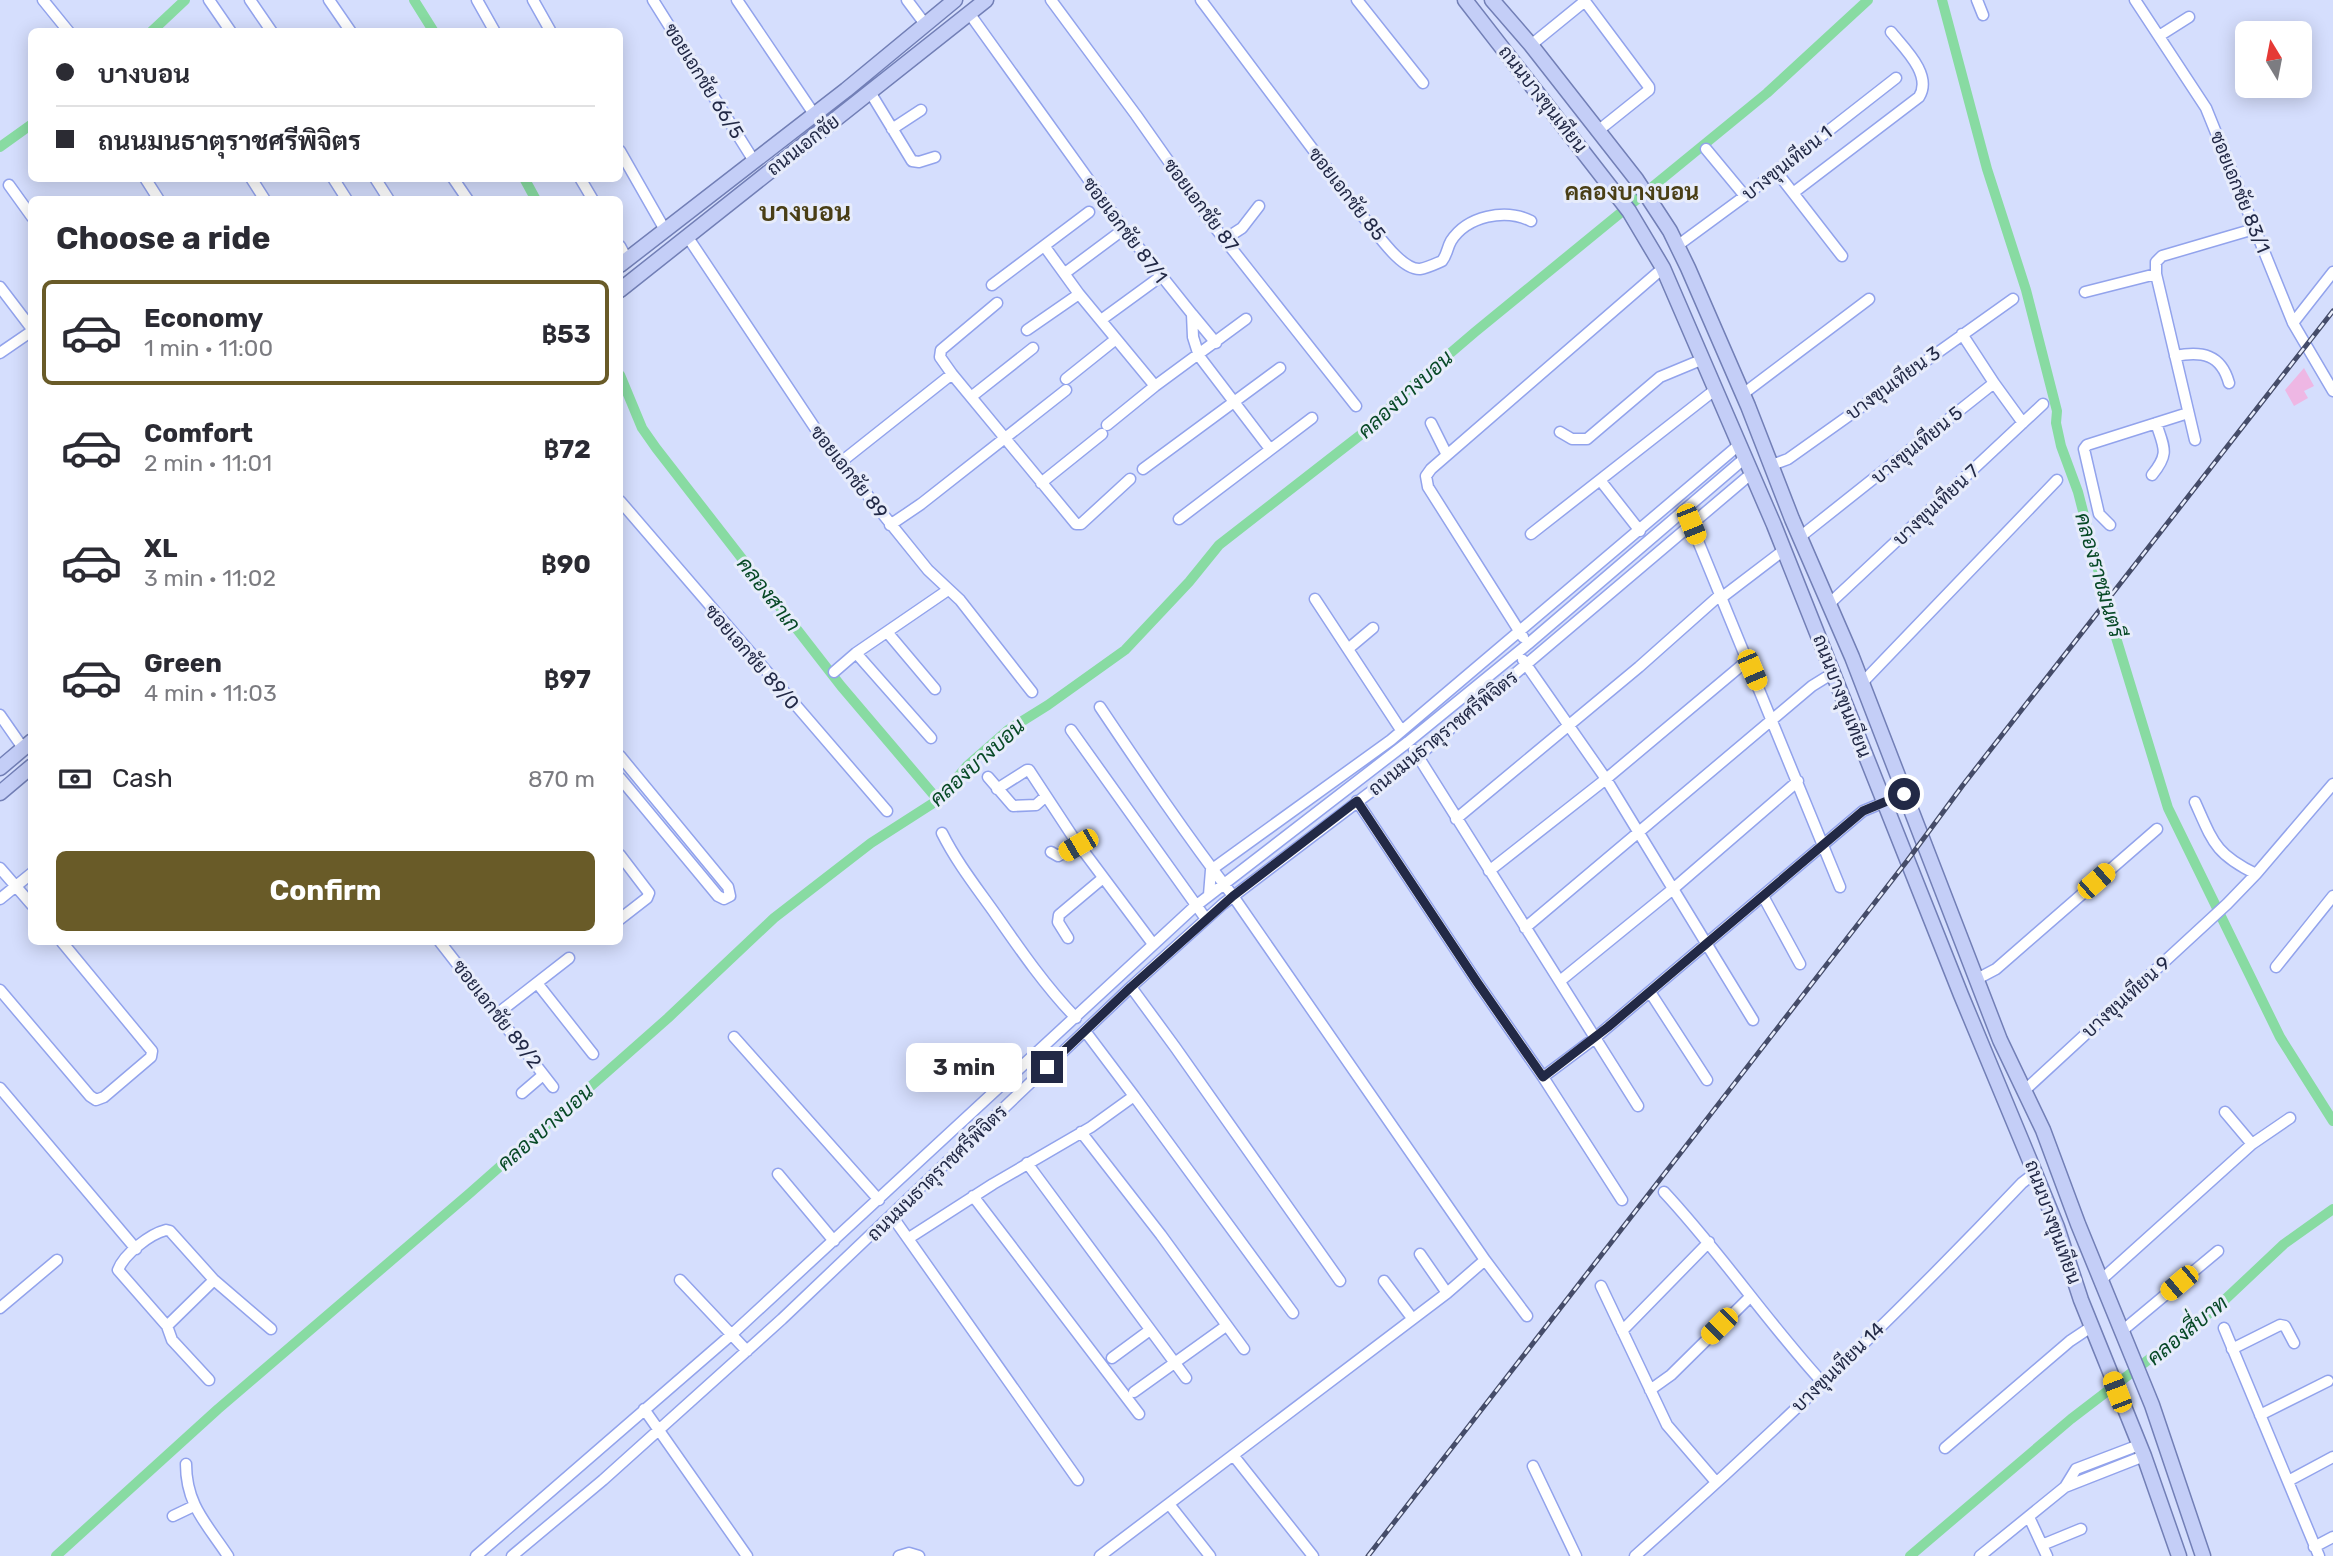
<!DOCTYPE html>
<meta charset="utf-8">
<style>
body{margin:0;font-family:Rubik,Sarabun,sans-serif;background:#f2f2f3;color:#2b2b33;height:100vh;display:flex;flex-direction:column;font-size:26px;white-space:nowrap}
*{box-sizing:border-box;margin:0}
p{font-size:23px;color:#7c7c81}
.icon{flex:none;width:38px;height:38px;fill:none;stroke:currentColor;stroke-width:2;stroke-linecap:round;stroke-linejoin:round}
.map{position:relative;flex:1;overflow:hidden}
.panel{position:absolute;left:28px;top:196px;width:595px;height:749px;display:flex;flex-direction:column;background:#fff;border-radius:10px;box-shadow:0 4px 18px #0003}
.panel>*{flex:none}
.top-card{position:absolute;left:28px;top:28px;width:595px;height:154px;border-radius:10px;box-shadow:0 4px 18px #0003;display:grid;align-content:center;height:154px;padding:0 28px;background:#fff}
.needle{width:46px;rotate:350deg}
.controls{position:absolute;left:2235px;top:21px;display:grid;gap:14px}
.controls a{display:grid;place-items:center;width:77px;height:77px;border-radius:10px;background:#fff;box-shadow:0 4px 18px #0003;font-size:35px}
.end{position:absolute;width:32px;height:32px;margin:-16px;border:9px solid #222946;background:#fff;box-shadow:0 0 0 4px #fff}
.from{border-radius:50%}
.bubble{position:absolute;height:49px;border-radius:10px;background:#fff;box-shadow:0 4px 18px #0003;font-size:23px;font-weight:700;line-height:49px;text-align:center}
.car{position:absolute;width:21px;height:42px;margin:-21px -10px;border-radius:9px;box-shadow:0 0 5px 2px #0007;background:linear-gradient(#f5c518 24%,#345 0 40%,#f5c518 0 76%,#345 0 86%,#f5c518 0)}
.top-card b{display:flex;align-items:center;gap:24px;height:66px;font-size:26px}
.top-card b+b{border-top:2px solid #e1e1e2}
.top-card i{width:18px;height:18px;background:#2b2b33}
ul{padding:0;list-style:none}
li{display:flex;align-items:center;gap:21px;height:105px;margin:0 14px 10px;padding:0 14px;border:4px solid transparent;border-radius:10px}
li div{flex:1}
li b{display:block;font-size:26px}
li em{font-style:normal;font-weight:700}
li.current{border-color:#695b28}
li>.icon{width:63px;height:63px;stroke-width:1.5}
h2{padding:0 28px;font-size:32px;line-height:84px}
.pay{display:flex;align-items:center;gap:18px;height:77px;padding:0 28px;font-size:26px}
.pay p{margin-inline-start:auto}
.primary-button{display:flex;gap:14px;margin-top:auto;padding:14px 28px}
.primary-button a{flex:1;height:80px;border-radius:10px;background:#695b28;color:#fff;font-size:28px;font-weight:700;line-height:80px;text-align:center}
.map>svg:first-child{display:block}
.green{fill:#eeb7e4}
.lines{fill:none;stroke-linecap:round;stroke-linejoin:round}
.canal{stroke:#88dba2;stroke-width:10}
.minor-casing{stroke:#92a3ec;stroke-width:13}
.major-casing{stroke:#727fb6;stroke-width:17}
.minor{stroke:#fff;stroke-width:10}
.major{stroke:#c4cef7;stroke-width:14}
.rail-casing{stroke:#454c69;stroke-width:5}
.rail{stroke:#e7ecfb;stroke-width:2.5;stroke-dasharray:8;stroke-linecap:butt}
.route{stroke:#222946;stroke-width:9}
.labels{text-anchor:middle;dominant-baseline:central;stroke-width:6;stroke-linejoin:round;paint-order:stroke}
.street-label{font-size:19px;fill:#222946;stroke:#e7ecfb}
.water-label{font-size:21px;font-style:italic;fill:#074926;stroke:#e7ecfb}
.quarter-label{font-size:23px;font-weight:bold;fill:#493e15;stroke:#e7ecfb}
.district-label{font-size:26px;font-weight:bold;fill:#493e15;stroke:#e7ecfb}
</style>
<div class="map">
<svg width="2333" height="1556" viewBox="0 0 2333 1556">
<rect width="100%" height="100%" fill="#d5defd"/>
<path class="green" d="M2304,368L2314,386L2304,391L2308,398L2294,406L2285,390Z"/>
<g class="lines">
<path class="canal" d="M414,0L434,32
M1942,0L1987,169L2026,290L2057,411L2056,423L2061,446L2078,492L2114,631L2168,808L2280,1037L2333,1121
M151,32L185,0
M0,147L32,124
M524,178L536,200
M620,375L642,428L656,448L841,686L938,800
M56,1556L218,1409L470,1193L668,1018L774,918L871,843L938,800L967,766L1008,730L1048,705L1125,650L1189,582L1219,545L1363,433L1413,385L1475,332L1767,93L1868,0
M1910,1556L2071,1419L2216,1308L2284,1244L2333,1209"/>
<g class="minor-casing">
<path id="minor" d="M43,0L69,32
M209,0L231,32
M250,0L272,32
M329,0L351,32
M477,0L495,32
M533,0L551,32
M653,0L754,161
M737,0L814,114
M907,0L925,24
M1051,0L1136,115L1217,230L1356,406
M1201,0L1365,219C1377,233 1401,270 1420,269C1427,268 1435,264 1442,261C1447,255 1447,248 1451,241C1467,216 1505,208 1531,221
M1357,0L1423,83
M1584,0L1649,87V90L1599,130
M1977,0L1983,15
M2135,0L2206,108L2293,323L2333,391
M969,13L1124,229L1192,314L1193,337L1199,356L1270,449
M2159,36L2189,17
M1531,45L1585,1
M870,92L912,161L919,162L935,157
M892,129L921,110
M1706,149L1745,196
M620,151L665,230
M1776,171L1842,256
M145,178L159,200
M251,178L265,200
M333,178L347,200
M375,178L389,200
M453,178L468,200
M580,178L593,200
M9,185L32,217
M1793,193L1919,97C1933,75 1904,48 1891,32
M687,236L823,440L928,570L960,600L1032,692
M1225,239L1242,228L1259,206
M620,246L627,259
M1677,246L1745,196L1896,78
M1045,247L1079,294L1155,386
M1065,273L1124,229
M992,285L1089,212
M0,287L32,329
M2085,292L2156,274
M997,303L941,350L940,357L952,374L1076,524H1081L1130,479
M1192,314L1216,343
M1101,320L1160,277
M2293,323L2333,272
M1027,330L1079,294
M1962,334L1994,383
M0,353L32,331
M2175,356C2202,351 2221,354 2229,383
M1066,379L1116,339
M1743,394L1869,299
M971,397L1033,348
M1431,423L1447,455
M1107,425L1155,386L1246,319
M1560,432L1572,439H1587L1660,377L1701,360
M2195,440L2156,274V262L2162,256L2254,229
M841,462L952,374
M1772,465L1788,459L2013,299
M1143,469L1280,368
M2152,475C2170,453 2164,448 2156,423
M1600,480L1640,531
M1041,483L1102,434
M620,501L887,811
M1179,519L1312,418
M1691,524L1840,887
M890,525L921,504L1066,390
M2110,525L2099,514L2084,449L2087,445L2188,413
M1531,534L1716,389
M1800,537L1994,383L2023,423
M1721,598L1784,550
M1315,599L1401,730
M1828,605L2043,404
M887,632L935,689
M1523,637L1428,487L1426,476L1431,469L1663,268
M1348,649L1373,628
M856,653L931,738
M1523,660L1606,779L1753,1020
M834,672L856,653L948,590
M1862,683L2057,480
M0,715L23,748
M1071,730L1206,919
M1414,750L1638,1106
M620,756L728,887L730,896L724,899L718,896L620,778
M988,777L1013,806L1036,805L1046,796
M997,789L1027,770H1029L1073,837L1153,944
M1357,801L1477,982L1543,1077L1622,1200
M2195,802C2213,842 2215,854 2256,874
M1456,819L1639,667L1720,595
M942,833C957,863 977,888 996,915C1021,951 1046,987 1076,1018
M1051,852L1058,856L1078,845
M620,855L649,893L647,898L620,919
M0,868L32,905
M1489,871L1606,779L1748,660
M1209,895L1211,870L1391,740L1740,444
M1763,896L1800,964
M0,899L32,873
M1525,928L1812,686L1833,673
M1068,938L1058,922L1059,915L1103,878
M440,942L553,1087
M2276,967L2333,896
M1977,979L1996,969L2157,829
M1560,981L1673,889L1798,781
M537,983L593,1054
M1131,987L1175,1047L1340,1281
M0,990L90,1096L96,1100L104,1097L151,1057L152,1051L62,942
M1650,992L1707,1080
M497,1014L569,958
M734,1037L879,1200
M1543,1077L1595,1038L1863,811L1904,794
M0,1088L136,1249
M2025,1090L2227,904L2256,874L2333,784
M522,1093L543,1075
M1134,1096L1293,1313
M2225,1112L2252,1144
M1081,1132L1161,1235L1244,1349
M1027,1163L1186,1378
M778,1174L834,1241
M1664,1192C1721,1253 1767,1322 1823,1383
M973,1196L1139,1414
M892,1216L1078,1480
M909,1238L993,1184L1091,1127L1134,1096L1085,1031
M1420,1254L1447,1293
M1485,1260L1527,1316
M214,1280L271,1329
M680,1280L747,1351
M2101,1280L2252,1144L2290,1118
M1384,1281L1412,1318
M1601,1286L1667,1425L1716,1482
M0,1308L57,1260
M167,1326L214,1280L170,1231L166,1230C150,1234 124,1254 118,1270L167,1326L172,1340L209,1380
M2224,1328L2319,1556
M1622,1331L1709,1242
M2122,1331L2218,1251
M2232,1349L2280,1325L2285,1326L2294,1343
M1112,1358L1150,1330
M1650,1390L1671,1375L1750,1297
M1134,1392L1226,1326
M644,1409L747,1556
M2260,1415L2328,1381
M1945,1448L2070,1341L2091,1327
M1233,1455L1313,1556
M186,1464C186,1505 207,1524 228,1556
M1533,1466L1576,1556
M2288,1481L2333,1457
M2065,1487L2144,1456
M1169,1504L1210,1556
M173,1516L194,1506
M2029,1517L2047,1556
M2042,1545L2081,1529
M2314,1547L2333,1537
M476,1556L731,1335L1193,908L1408,742L1528,644L1745,458
M512,1556L603,1480L782,1319L1131,987L1223,904L1418,756L1752,473
M899,1556L909,1553L919,1556
M1100,1556L1447,1293L1485,1260L1233,896C1186,835 1143,771 1100,707
M1635,1556C1769,1437 1899,1313 2022,1183L2035,1173
M1980,1556L2065,1487L2076,1469L2139,1445"/>
</g>
<g class="major-casing">
<path id="major" d="M1465,0L1629,211L1663,268L1774,525L1961,995L2035,1173L2057,1227L2081,1300L2144,1456L2179,1556
M1492,0L1531,45L1636,179L1670,231L1688,268L1748,406L1792,519L1852,657L2000,1040L2043,1130L2078,1224L2152,1405L2203,1556
M620,265L846,90L955,0
M620,290L986,0
M0,768L32,741
M0,793L32,766"/>
</g>
<use href="#minor" class="minor"/>
<use href="#major" class="major"/>
<g class="rail-casing">
<path id="rail" d="M1368,1556L1907,861L1963,785L2333,311"/>
</g>
<use href="#rail" class="rail"/>
</g>
<g class="lines">
<path class="route" d="M1047,1067L1131,987L1233,896L1357,801L1477,982L1543,1077L1608,1027L1863,811L1904,794"/>
</g>
<g class="labels">
<g class="street-label">
<text transform="translate(704 81) rotate(58)">ซอยเอกชัย 66/5</text>
<text transform="translate(1543 99) rotate(52)">ถนนบางขุนเทียน</text>
<text transform="translate(803 145) rotate(-38)">ถนนเอกชัย</text>
<text transform="translate(1787 163) rotate(-38)">บางขุนเทียน 1</text>
<text transform="translate(2240 192) rotate(68)">ซอยเอกชัย 83/1</text>
<text transform="translate(1347 194) rotate(52)">ซอยเอกชัย 85</text>
<text transform="translate(1201 205) rotate(53)">ซอยเอกชัย 87</text>
<text transform="translate(1125 230) rotate(53)">ซอยเอกชัย 87/1</text>
<text transform="translate(1893 383) rotate(-36)">บางขุนเทียน 3</text>
<text transform="translate(1917 445) rotate(-39)">บางขุนเทียน 5</text>
<text transform="translate(849 472) rotate(52)">ซอยเอกชัย 89</text>
<text transform="translate(1936 505) rotate(-43)">บางขุนเทียน 7</text>
<text transform="translate(752 657) rotate(49)">ซอยเอกชัย 89/0</text>
<text transform="translate(1842 696) rotate(69)">ถนนบางขุนเทียน</text>
<text transform="translate(1443 733) rotate(-39)">ถนนมนธาตุราชศรีพิจิตร</text>
<text transform="translate(2126 997) rotate(-42)">บางขุนเทียน 9</text>
<text transform="translate(497 1014) rotate(52)">ซอยเอกชัย 89/2</text>
<text transform="translate(937 1173) rotate(-44)">ถนนมนธาตุราชศรีพิจิตร</text>
<text transform="translate(2053 1222) rotate(70)">ถนนบางขุนเทียน</text>
<text transform="translate(1838 1367) rotate(-44)">บางขุนเทียน 14</text>
</g>
<g class="water-label">
<text transform="translate(1405 394) rotate(-42)">คลองบางบอน</text>
<text transform="translate(2100 575) rotate(74)">คลองราชมนตรี</text>
<text transform="translate(769 594) rotate(52)">คลองสาเก</text>
<text transform="translate(977 762) rotate(-42)">คลองบางบอน</text>
<text transform="translate(545 1127) rotate(-41)">คลองบางบอน</text>
<text transform="translate(2187 1330) rotate(-39)">คลองสี่บาท</text>
</g>
<g class="quarter-label">
<text x="1632" y="192">คลองบางบอน</text>
</g>
<g class="district-label">
<text x="805" y="212">บางบอน</text>
</g>
</g>
</svg>
<div class="controls">
<a><svg class="needle" viewBox="-14 -14 28 28"><path d="M0-13l5 13h-10z" fill="#e53935"/><path d="M0 13l5-13h-10z" fill="#7c7c81"/></svg></a>
</div>
<i class="end from" style="left:1904px;top:794px"></i>
<i class="end" style="left:1047px;top:1067px"></i>
<div class="bubble" style="left:906px;top:1043px;width:116px">3 min</div>
<i class="car" style="left:1691px;top:524px;rotate:158deg"></i>
<i class="car" style="left:1752px;top:670px;rotate:157deg"></i>
<i class="car" style="left:1078px;top:845px;rotate:240deg"></i>
<i class="car" style="left:2096px;top:881px;rotate:49deg"></i>
<i class="car" style="left:2179px;top:1283px;rotate:230deg"></i>
<i class="car" style="left:1719px;top:1326px;rotate:225deg"></i>
<i class="car" style="left:2117px;top:1392px;rotate:339deg"></i>
<div class="top-card">
<b><i class="from"></i>บางบอน</b>
<b><i></i>ถนนมนธาตุราชศรีพิจิตร</b>
</div>
<section class="panel">
<h2>Choose a ride</h2>
<ul>
<li class="current"><svg class="icon" aria-label="car" viewBox="0 0 24 24"><path d="M5 17H2v-5l4-1 3-4h7l3 4 3 1v5h-3M9 17h6M6 11h13"/><circle cx="7" cy="17" r="2"/><circle cx="17" cy="17" r="2"/></svg><div><b>Economy</b><p>1 min · 11:00</p></div><em>฿53</em></li>
<li><svg class="icon" aria-label="car" viewBox="0 0 24 24"><path d="M5 17H2v-5l4-1 3-4h7l3 4 3 1v5h-3M9 17h6M6 11h13"/><circle cx="7" cy="17" r="2"/><circle cx="17" cy="17" r="2"/></svg><div><b>Comfort</b><p>2 min · 11:01</p></div><em>฿72</em></li>
<li><svg class="icon" aria-label="car" viewBox="0 0 24 24"><path d="M5 17H2v-5l4-1 3-4h7l3 4 3 1v5h-3M9 17h6M6 11h13"/><circle cx="7" cy="17" r="2"/><circle cx="17" cy="17" r="2"/></svg><div><b>XL</b><p>3 min · 11:02</p></div><em>฿90</em></li>
<li><svg class="icon" aria-label="car" viewBox="0 0 24 24"><path d="M5 17H2v-5l4-1 3-4h7l3 4 3 1v5h-3M9 17h6M6 11h13"/><circle cx="7" cy="17" r="2"/><circle cx="17" cy="17" r="2"/></svg><div><b>Green</b><p>4 min · 11:03</p></div><em>฿97</em></li>
</ul>
<div class="pay"><svg class="icon" aria-label="cash" viewBox="0 0 24 24"><path d="M3 7h18v10H3z"/><circle cx="12" cy="12" r="2"/></svg>Cash<p>870 m</p></div>
<div class="primary-button"><a>Confirm</a></div>
</section>
</div>
